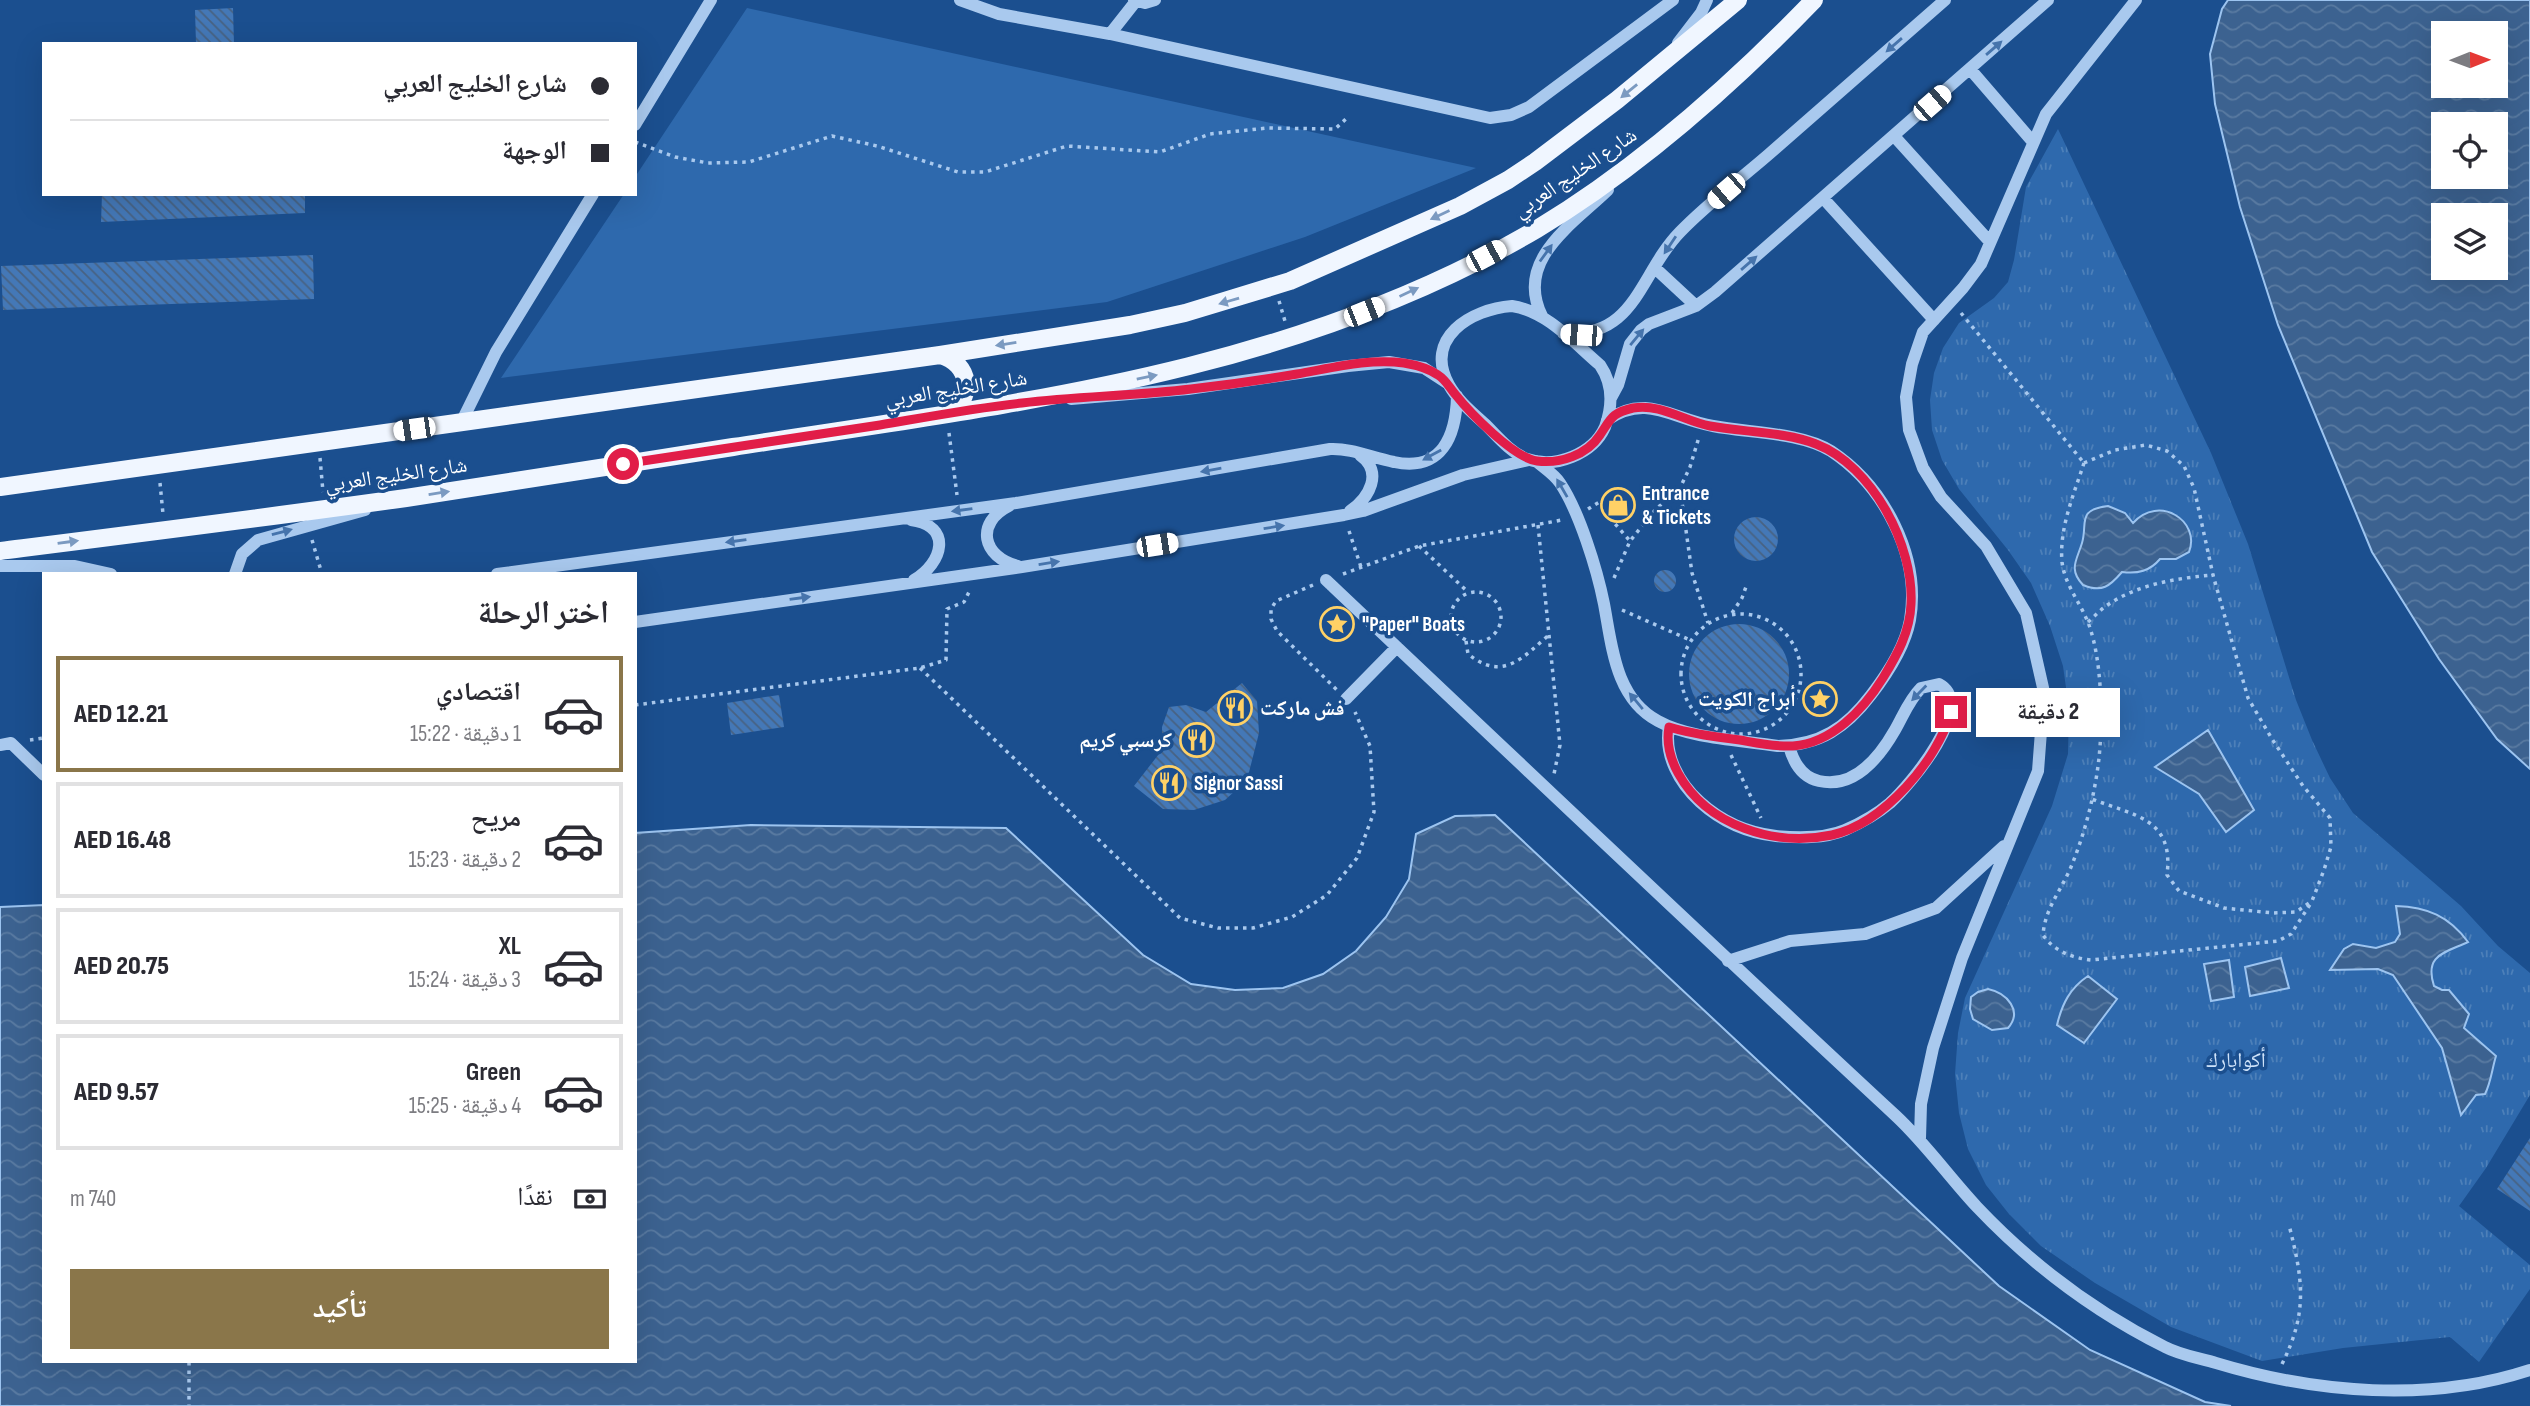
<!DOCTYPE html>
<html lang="ar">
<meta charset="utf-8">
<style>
body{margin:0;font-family:"Sofia Sans Condensed","Noto Naskh Arabic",sans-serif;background:#f2f2f3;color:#2b2b33;direction:rtl;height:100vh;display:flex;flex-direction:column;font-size:26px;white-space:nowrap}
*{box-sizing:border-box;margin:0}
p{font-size:23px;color:#7c7c81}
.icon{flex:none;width:38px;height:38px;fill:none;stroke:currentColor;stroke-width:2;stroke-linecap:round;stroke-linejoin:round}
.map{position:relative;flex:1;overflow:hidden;direction:ltr}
.side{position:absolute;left:42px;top:572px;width:595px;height:791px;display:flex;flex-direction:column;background:#fff;border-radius:0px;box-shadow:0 7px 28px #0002;direction:rtl}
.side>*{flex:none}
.banner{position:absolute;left:42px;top:42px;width:595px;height:154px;border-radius:0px;box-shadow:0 7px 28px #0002;direction:rtl;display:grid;align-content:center;height:154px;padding:0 28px;background:#fff}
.needle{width:46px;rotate:89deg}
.controls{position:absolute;left:2431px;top:21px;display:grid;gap:14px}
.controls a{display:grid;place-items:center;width:77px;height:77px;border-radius:0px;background:#fff;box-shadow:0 7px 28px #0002;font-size:35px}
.end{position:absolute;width:32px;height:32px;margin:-16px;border:9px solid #e11d48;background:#fff;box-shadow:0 0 0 4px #fff}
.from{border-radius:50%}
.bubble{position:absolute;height:49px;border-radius:0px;background:#fff;box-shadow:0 7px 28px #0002;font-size:23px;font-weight:800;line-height:49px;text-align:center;direction:rtl}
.car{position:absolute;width:21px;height:42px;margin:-21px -10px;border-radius:9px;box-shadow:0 0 5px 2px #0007;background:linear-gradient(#fff 24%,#345 0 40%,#fff 0 76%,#345 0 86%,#fff 0)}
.banner b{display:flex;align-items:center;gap:24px;height:66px;font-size:26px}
.banner b+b{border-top:2px solid #e1e1e2}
.banner i{width:18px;height:18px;background:#2b2b33}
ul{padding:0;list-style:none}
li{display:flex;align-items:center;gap:21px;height:116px;margin:0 14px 10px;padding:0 14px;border:4px solid #e1e1e2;border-radius:0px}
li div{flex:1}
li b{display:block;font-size:26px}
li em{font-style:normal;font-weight:800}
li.on{border-color:#8a764a}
li>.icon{width:63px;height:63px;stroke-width:1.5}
h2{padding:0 28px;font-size:32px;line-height:84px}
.pay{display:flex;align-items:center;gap:18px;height:77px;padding:0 28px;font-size:26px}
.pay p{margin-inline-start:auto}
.action{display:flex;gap:14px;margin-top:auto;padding:14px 28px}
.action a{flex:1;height:80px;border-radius:0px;background:#8a764a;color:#fff;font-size:28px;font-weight:800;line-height:80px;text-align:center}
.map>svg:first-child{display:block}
.grass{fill:#2e69ad}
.park{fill:url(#park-tufts)}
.water{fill:url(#water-waves);stroke:#9cc4f0;stroke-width:2;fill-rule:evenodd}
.building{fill:url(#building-back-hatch)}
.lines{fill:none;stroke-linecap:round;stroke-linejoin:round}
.path{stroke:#a9c9ee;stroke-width:3.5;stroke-dasharray:3.5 5;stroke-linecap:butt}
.minor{stroke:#a9c9ee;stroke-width:12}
.major{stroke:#f0f6ff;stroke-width:18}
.oneway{fill:#4674ac}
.oneway2{fill:#7b9ac1}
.route{stroke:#e11d48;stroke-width:9}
.labels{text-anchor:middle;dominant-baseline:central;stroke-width:7;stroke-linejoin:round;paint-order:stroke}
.street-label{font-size:21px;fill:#fff;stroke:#1b4f8f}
.poi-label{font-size:21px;font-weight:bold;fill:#fff;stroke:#1b4f8f;text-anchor:start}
.park-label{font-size:21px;fill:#cfe3fa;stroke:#1b4f8f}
</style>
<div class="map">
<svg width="2530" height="1406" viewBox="0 0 2530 1406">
<defs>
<pattern id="park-tufts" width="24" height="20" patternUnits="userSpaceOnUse" patternTransform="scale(1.75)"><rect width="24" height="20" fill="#2e69ad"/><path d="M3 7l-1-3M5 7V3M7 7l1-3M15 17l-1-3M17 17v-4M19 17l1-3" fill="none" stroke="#4d80b9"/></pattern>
<pattern id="water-waves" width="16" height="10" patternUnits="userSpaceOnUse" patternTransform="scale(1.75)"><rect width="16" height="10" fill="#3c6290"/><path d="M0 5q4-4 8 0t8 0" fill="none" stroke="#597aa1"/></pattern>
<pattern id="building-back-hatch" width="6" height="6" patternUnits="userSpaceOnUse" patternTransform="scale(1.75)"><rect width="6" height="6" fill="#4478b7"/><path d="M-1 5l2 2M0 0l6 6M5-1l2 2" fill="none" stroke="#486282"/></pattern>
</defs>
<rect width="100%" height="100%" fill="#1b4f8f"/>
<path class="grass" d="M747,8L1476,168L1305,237L1107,302L501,378L624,194H635V177Z"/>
<path class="park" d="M2058,129L2211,453L2248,544L2296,700L2312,740L2330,778L2353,813L2461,906L2498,946L2530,973V1095L2486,1168L2459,1206L2530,1265V1289L2479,1362L2450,1337L2343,1348L2262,1361L2171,1327L2095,1283L2041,1246L2009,1214L1986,1185L1968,1149L1959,1113L1955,1074L1958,1033L1965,998L2052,806L2068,754L2069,709L2063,666L2050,626L2031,583L2008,550L1959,489L1942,460L1932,430L1930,400L1934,373L1943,348L1959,323L1994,298L2008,282L2014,260L2026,187Z"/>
<path class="water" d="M2228,0H2530V769L2497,739L2439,659L2372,552L2278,325L2240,207L2215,104L2210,54L2222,9ZM2496,33V86H2443V33ZM2443,124H2496V177H2443ZM2496,215V268H2443V215Z
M2108,506L2125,513L2133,523C2159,494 2201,521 2189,552L2176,559H2160C2150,571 2138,574 2122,572C2110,586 2102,593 2083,585C2068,569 2077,560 2082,543C2088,523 2076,510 2108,506Z
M2208,730L2254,810L2226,832L2199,794L2155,767Z
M1495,815L1999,1286L2090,1350L2205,1402L2231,1406H0V907L44,905V1362H635V833L751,825L1006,828L1143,955L1191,984L1235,990L1283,988L1323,974L1356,951L1386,917L1409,879L1416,834L1455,816Z
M2396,906C2427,907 2449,916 2468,942C2444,953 2424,955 2434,986L2442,990H2449L2469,1014L2464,1028L2496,1056C2492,1069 2491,1082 2485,1094L2476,1095L2461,1115L2442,1048L2393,975L2378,969L2330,970L2344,949L2353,944L2376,948L2395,942L2400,934Z
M2281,958L2289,988L2250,996L2245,967Z
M2229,960L2234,997L2211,1001L2204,964Z
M2088,976L2117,999L2084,1043L2057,1025C2062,1004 2070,988 2088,976Z
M1988,989C2007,993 2023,1011 2008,1028L1992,1030L1973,1019L1970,1009L1971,997L1978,992Z"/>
<path class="building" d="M233,8L234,44H196L195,10Z
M102,194H305V213L101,222Z
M313,255L314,299L3,310L1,266Z
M1624,494L1630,511L1612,517L1606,499Z
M1734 539a22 22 0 1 1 44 0a22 22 0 1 1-44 0Z
M1654 581a11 11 0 1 1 22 0a11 11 0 1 1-22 0Z
M1689 674a50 50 0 1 1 100 0a50 50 0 1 1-100 0Z
M1242,683L1257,701L1259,733L1247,780L1225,800L1194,810L1163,809L1134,786L1162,750V727L1169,707L1186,705L1206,712Z
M779,695L784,727L731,735L727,703Z
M2530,1138V1211L2497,1189Z"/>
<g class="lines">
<path class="path" d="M635,142L675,157L708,163L749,162L832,136L877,146L958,172H985L1067,146L1160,152L1210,134L1267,128L1335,129L1348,117
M1279,301L1285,321
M1961,313L2084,463
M949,433L957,495
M320,458L323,492
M2084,463L2115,450L2146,445L2167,451L2184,466L2194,488L2213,575L2248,698L2272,739L2303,786L2330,818L2331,847L2324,870L2312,901L2296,912L2273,913L2224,908L2179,891L2167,875C2174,818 2135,816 2092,799
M2084,463C2074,494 2059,528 2062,562C2065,586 2081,603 2089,625C2102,661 2103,720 2099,758C2095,794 2085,833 2071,867C2061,891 2045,908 2043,935C2054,951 2072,958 2091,960L2278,941L2291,934L2311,903
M160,483L163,514
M1680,488L1692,573L1708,623
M1588,509L1601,501L1610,518L1630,541
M1538,525L1560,745L1554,774
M1349,531L1361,567
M312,540L322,574
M1419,546L1468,592
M1343,574L1419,546L1562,520
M1614,578L1630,541L1655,510L1680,488L1690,467L1699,437
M1313,585L1276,601L1271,609V619L1277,631L1337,690
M1451 617a25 25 0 1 1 50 0a25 25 0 1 1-50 0Z
M1622,610L1690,640
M1732,613L1742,598L1747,584
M1681 674a60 60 0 1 1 120 0a60 60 0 1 1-120 0Z
M2088,622C2095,616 2101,609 2109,604C2139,584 2178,578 2213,575
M1466,641L1468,654C1503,682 1522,658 1549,635
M920,668L1180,918L1218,928H1253L1292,917L1327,895L1357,858L1374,812L1370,746L1355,712
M635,705L920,668L946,660L947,609L964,602L970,590
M30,740L44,738
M1731,755L1761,818
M189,1362V1406
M2282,1364C2308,1312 2303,1280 2289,1225"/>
<path class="minor" d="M960,0L999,14L1110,34L1490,118L1511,115L1529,107L1673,0
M1134,0L1145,3L1155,0
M1110,34L1136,1
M1678,43L1701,13L1707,0
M1970,69L2033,142
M635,125L711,0
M1894,136L1990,242
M1823,198L1934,320
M1655,268L1696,306
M1512,306C1547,311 1574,343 1600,365C1613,384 1613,405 1605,427C1593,454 1555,469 1527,459C1510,452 1498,437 1486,425C1473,413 1458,401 1449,385C1423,338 1471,309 1512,306Z
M1542,316C1514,260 1573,224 1608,190
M1563,333C1636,339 1639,274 1680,232C1707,204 1739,180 1768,155C1827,103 1886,52 1945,0
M1611,398L1618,385L1630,344L1641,330L1649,324L1696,306L1715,292L2048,0
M1071,399L1188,389L1348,366L1389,362L1424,368L1447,383
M461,423L496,352L593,194
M1536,461C1544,468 1554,474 1560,483C1579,511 1597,569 1604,604C1612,646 1615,698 1658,721C1690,739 1742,740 1778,746C1820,745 1846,728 1871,695C1888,673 1905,647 1910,620C1921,556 1884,486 1831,451C1801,432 1748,433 1713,426C1672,419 1647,393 1607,420
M1009,506C975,523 982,557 1018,566
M1350,511C1369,498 1384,472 1360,455
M911,520C953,526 943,563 914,580
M0,566H75L111,574
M235,574L242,554L258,540L365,510
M497,574L1016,503L1330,449C1352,448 1372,458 1394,462C1442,472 1456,436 1457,396
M1326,580C1515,759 1705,939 1896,1116C1926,1144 1949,1177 1977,1207C2031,1264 2095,1312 2165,1347C2180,1355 2199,1358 2216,1363C2315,1393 2430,1403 2530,1370
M635,622L1022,567L1344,515L1363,511L1463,475L1529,460
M1346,699L1397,647
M1669,727C1664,755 1679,783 1700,802C1721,821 1748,833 1776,836C1798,838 1824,839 1845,830C1861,823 1877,814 1890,803C1910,785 1978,705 1939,684L1921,688C1909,700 1903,716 1895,730C1879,758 1854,789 1819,781C1801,777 1793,761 1789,746
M0,745L11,743L44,775
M1728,961L1790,941L1865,934L1936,908L2004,846
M1920,1138L1921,1104L1933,1048L1962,958L2038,771L2044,692L2026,613L1986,546L1941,497L1923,468L1909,430L1906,397L1912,364L1923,332L1963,288L1981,264L2046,114L2136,0"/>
<path class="major" d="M940,355C971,363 975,399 947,414
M0,487L940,355L1130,325L1185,313L1290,281L1460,206L1508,180L1535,162L1617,100L1738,0
M0,551C135,534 271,517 406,498C515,482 624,464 733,447C1010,404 1291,374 1537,229C1640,167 1731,86 1814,0"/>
</g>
<defs><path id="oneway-solid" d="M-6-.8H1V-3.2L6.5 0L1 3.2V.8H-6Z" transform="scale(1.75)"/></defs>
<g class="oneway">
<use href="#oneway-solid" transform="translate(1894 45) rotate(139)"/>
<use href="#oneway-solid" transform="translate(1994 48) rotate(-41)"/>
<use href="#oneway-solid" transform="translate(1670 245) rotate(124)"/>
<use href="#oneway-solid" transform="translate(1546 253) rotate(-54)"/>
<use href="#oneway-solid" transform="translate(1749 263) rotate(-41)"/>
<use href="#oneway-solid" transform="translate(1637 337) rotate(-50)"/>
<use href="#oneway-solid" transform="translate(1432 455) rotate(151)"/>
<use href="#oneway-solid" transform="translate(1211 470) rotate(170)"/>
<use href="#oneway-solid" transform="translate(1562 488) rotate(-120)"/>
<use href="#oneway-solid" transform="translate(962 510) rotate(172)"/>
<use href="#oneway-solid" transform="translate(1274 527) rotate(-9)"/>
<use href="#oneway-solid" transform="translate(282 532) rotate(-15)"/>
<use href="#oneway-solid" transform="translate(736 541) rotate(172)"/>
<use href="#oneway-solid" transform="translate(1049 563) rotate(-9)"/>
<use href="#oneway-solid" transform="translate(800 598) rotate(-8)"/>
<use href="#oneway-solid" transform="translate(1919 693) rotate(134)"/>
<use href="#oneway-solid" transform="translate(1636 701) rotate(-130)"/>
</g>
<g class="oneway2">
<use href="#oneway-solid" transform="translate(1629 91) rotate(141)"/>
<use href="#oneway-solid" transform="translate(1440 215) rotate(155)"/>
<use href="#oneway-solid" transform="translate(1409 292) rotate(-25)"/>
<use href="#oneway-solid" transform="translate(1229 301) rotate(164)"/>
<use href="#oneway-solid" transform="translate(1006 344) rotate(171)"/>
<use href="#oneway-solid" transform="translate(1147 377) rotate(-12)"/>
<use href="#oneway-solid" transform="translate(439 493) rotate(-9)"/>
<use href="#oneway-solid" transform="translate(68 542) rotate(-8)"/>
</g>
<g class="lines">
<path class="route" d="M623,464C709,451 794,438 880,425C927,417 974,408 1022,403C1078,396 1135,396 1191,389C1227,385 1262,380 1297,374C1332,368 1369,358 1404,363C1416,365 1428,368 1438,375C1446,380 1449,387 1455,394C1470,413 1514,458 1537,461C1560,464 1587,455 1600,435C1611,419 1611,413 1633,408C1660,403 1684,421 1710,426C1742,432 1787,432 1816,444C1873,466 1914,546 1911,604C1910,632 1897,655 1883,678C1863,710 1832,743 1793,746C1775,747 1757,743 1740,740C1716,737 1692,734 1669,727C1666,743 1670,758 1678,773C1707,826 1775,847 1832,835C1884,823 1937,761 1951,712"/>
</g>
<defs>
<g id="shop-ring" transform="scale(1.75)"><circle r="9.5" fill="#1b4f8f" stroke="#ffd166" stroke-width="1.5"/><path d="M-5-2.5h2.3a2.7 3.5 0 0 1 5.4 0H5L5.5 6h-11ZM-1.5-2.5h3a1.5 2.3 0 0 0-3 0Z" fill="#ffd166"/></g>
<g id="sight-ring" transform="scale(1.75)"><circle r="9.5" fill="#1b4f8f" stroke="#ffd166" stroke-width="1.5"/><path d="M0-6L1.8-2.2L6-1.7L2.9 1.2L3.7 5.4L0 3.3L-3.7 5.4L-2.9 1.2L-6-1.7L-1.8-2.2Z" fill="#ffd166"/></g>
<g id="restaurant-ring" transform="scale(1.75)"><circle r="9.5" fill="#1b4f8f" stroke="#ffd166" stroke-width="1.5"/><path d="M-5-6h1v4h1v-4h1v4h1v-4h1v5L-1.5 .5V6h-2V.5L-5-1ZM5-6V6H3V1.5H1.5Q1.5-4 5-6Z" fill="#ffd166"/></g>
</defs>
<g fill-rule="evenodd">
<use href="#shop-ring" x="1618" y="505"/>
<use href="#sight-ring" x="1337" y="624"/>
<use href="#sight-ring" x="1820" y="699"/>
<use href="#restaurant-ring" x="1235" y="708"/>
<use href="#restaurant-ring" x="1197" y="740"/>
<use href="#restaurant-ring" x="1169" y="783"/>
</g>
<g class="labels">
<g class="street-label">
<text transform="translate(1575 173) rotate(-34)">شارع الخليج العربي</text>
<text transform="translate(956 389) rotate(-9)">شارع الخليج العربي</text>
<text transform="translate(396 475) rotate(-8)">شارع الخليج العربي</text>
</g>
<g class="poi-label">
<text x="1642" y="493">Entrance<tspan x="1642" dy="24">&amp; Tickets</tspan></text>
<text x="1362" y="624">"Paper" Boats</text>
<text x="1796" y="699" text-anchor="end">أبراج الكويت</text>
<text x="1260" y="708">فش ماركت</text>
<text x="1172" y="740" text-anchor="end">كرسبي كريم</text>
<text x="1194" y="783">Signor Sassi</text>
</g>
<g class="park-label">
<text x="2236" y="1060">أكوابارك</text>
</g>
</g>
</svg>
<div class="controls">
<a><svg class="needle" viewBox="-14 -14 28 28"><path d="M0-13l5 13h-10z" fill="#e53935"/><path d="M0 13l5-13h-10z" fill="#7c7c81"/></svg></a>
<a><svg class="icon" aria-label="locate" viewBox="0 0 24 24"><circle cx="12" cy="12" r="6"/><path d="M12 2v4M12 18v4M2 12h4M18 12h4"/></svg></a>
<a><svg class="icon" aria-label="layers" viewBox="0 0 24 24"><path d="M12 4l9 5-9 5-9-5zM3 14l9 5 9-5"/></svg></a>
</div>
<i class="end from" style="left:623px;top:464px"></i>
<i class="end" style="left:1951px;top:712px"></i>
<div class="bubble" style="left:1976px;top:688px;width:144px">2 دقيقة</div>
<i class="car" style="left:1932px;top:103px;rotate:49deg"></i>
<i class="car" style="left:1726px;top:191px;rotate:229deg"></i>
<i class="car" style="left:1486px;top:256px;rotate:62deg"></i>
<i class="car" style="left:1364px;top:312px;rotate:68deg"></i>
<i class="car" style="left:1581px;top:335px;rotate:274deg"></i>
<i class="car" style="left:414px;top:429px;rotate:262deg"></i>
<i class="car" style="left:1157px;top:545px;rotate:81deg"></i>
<div class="banner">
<b><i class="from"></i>شارع الخليج العربي</b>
<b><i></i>الوجهة</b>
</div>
<section class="side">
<h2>اختر الرحلة</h2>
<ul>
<li class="on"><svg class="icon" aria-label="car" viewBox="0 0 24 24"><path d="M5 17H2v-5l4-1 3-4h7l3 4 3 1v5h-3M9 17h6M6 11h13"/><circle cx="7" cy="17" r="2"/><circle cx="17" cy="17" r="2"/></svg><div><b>اقتصادي</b><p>1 دقيقة · 15:22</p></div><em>AED 12.21</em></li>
<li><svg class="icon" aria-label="car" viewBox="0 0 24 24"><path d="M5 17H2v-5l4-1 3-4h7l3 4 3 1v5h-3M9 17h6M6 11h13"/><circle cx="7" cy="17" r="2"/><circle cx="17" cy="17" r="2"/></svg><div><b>مريح</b><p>2 دقيقة · 15:23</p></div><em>AED 16.48</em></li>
<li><svg class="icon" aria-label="car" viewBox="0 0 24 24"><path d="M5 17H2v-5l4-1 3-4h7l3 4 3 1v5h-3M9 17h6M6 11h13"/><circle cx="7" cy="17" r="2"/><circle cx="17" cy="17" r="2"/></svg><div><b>XL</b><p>3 دقيقة · 15:24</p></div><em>AED 20.75</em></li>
<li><svg class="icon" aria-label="car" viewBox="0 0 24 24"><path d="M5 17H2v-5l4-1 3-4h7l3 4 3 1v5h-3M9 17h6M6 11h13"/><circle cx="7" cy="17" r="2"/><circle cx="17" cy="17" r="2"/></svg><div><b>Green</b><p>4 دقيقة · 15:25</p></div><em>AED 9.57</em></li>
</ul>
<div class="pay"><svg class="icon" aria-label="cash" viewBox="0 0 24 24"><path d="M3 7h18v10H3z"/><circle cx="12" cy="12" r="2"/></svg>نقدًا<p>740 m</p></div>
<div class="action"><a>تأكيد</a></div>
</section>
</div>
